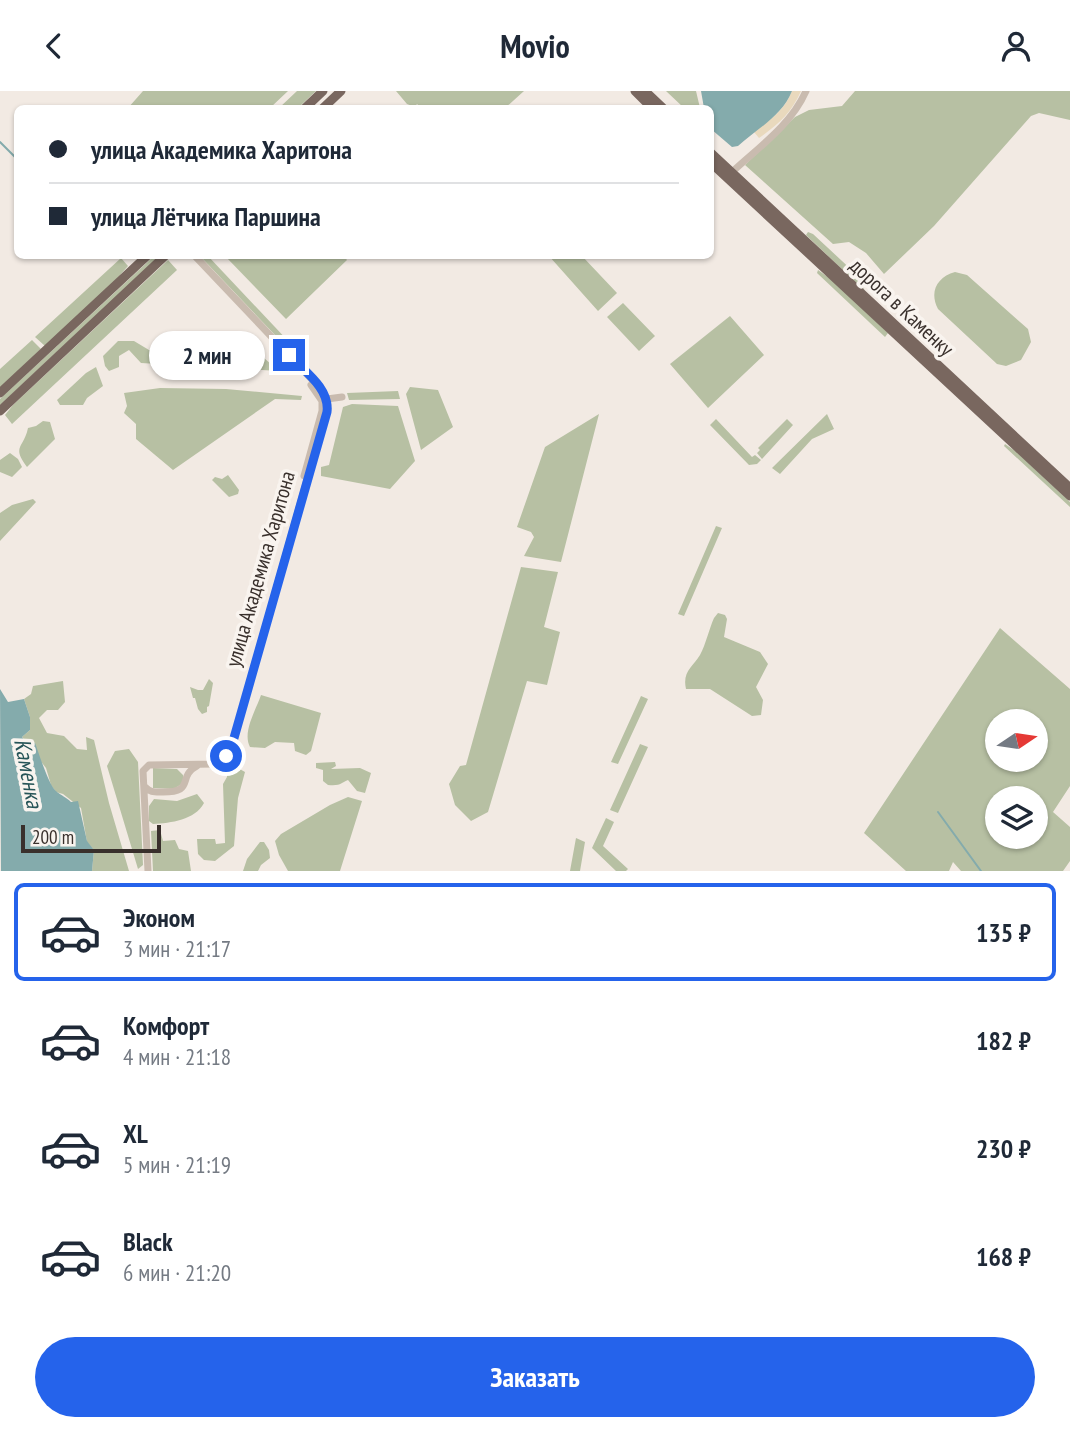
<!DOCTYPE html>
<html lang="ru">
<meta charset="utf-8">
<style>
body{margin:0;font-family:"PT Sans Narrow",sans-serif;background:#f2f2f3;color:#1f2937;height:100vh;display:flex;flex-direction:column;font-size:26px;white-space:nowrap}
*{box-sizing:border-box;margin:0}
p{font-size:23px;color:#747a83}
.icon{flex:none;width:38px;height:38px;fill:none;stroke:currentColor;stroke-width:2;stroke-linecap:round;stroke-linejoin:round}
.map{position:relative;height:780px;overflow:hidden}
.details{display:flex;flex-direction:column;background:#fff;flex:1}
.details>*{flex:none}
.banner{position:absolute;left:14px;top:14px;width:700px;height:154px;border-radius:10px;box-shadow:0 2px 5px #0004;display:grid;align-content:center;height:154px;padding:0 35px;background:#fff}
.needle{width:46px;rotate:77deg}
.fabs{position:absolute;left:985px;top:618px;display:grid;gap:14px}
.fabs a{display:grid;place-items:center;width:63px;height:63px;border-radius:50%;background:#fff;box-shadow:0 2px 5px #0004;font-size:35px}
.scale{position:absolute;left:21px;bottom:18px;width:140px;box-sizing:border-box;padding-left:7px;border:4px solid #39302c;border-top:0;font-size:19px;line-height:24px;white-space:nowrap;color:#39302c;-webkit-text-stroke:5px #f9f4ef;paint-order:stroke}
.end{position:absolute;width:32px;height:32px;margin:-16px;border:9px solid #2563eb;background:#fff;box-shadow:0 0 0 4px #fff}
.from{border-radius:50%}
.bubble{position:absolute;height:49px;border-radius:24px;background:#fff;box-shadow:0 2px 5px #0004;font-size:23px;font-weight:800;line-height:49px;text-align:center}
.banner b{display:flex;align-items:center;gap:24px;height:66px;font-size:26px}
.banner b+b{border-top:2px solid #e0e1e3}
.banner i{width:18px;height:18px;background:#1f2937}
ul{padding:12px 0 0;list-style:none}
li{display:flex;align-items:center;gap:21px;height:98px;margin:0 14px 10px;padding:0 21px;border:4px solid transparent;border-radius:10px}
li div{flex:1}
li b{display:block;font-size:26px}
li em{font-style:normal;font-weight:800}
li.active{border-color:#2563eb}
li>.icon{width:63px;height:63px;stroke-width:1.5}
.action{display:flex;gap:14px;margin-top:auto;padding:14px 35px}
.action a{flex:1;height:80px;border-radius:42px;background:#2563eb;color:#fff;font-size:28px;font-weight:800;line-height:80px;text-align:center}
header{display:flex;justify-content:space-between;align-items:center;height:91px;padding:0 35px;background:#fff;font-size:32px;font-weight:800}
.map>svg:first-child{display:block}
.green{fill:#b7c0a3;fill-rule:evenodd}
.sand{fill:#e9d9bd}
.water{fill:#84abac}
.lines{fill:none;stroke-linecap:round;stroke-linejoin:round}
.stream{stroke:#84abac;stroke-width:2}
.minor{stroke:#c9bbaf;stroke-width:7}
.major{stroke:#79675f;stroke-width:9}
.route{stroke:#2563eb;stroke-width:9}
.labels{text-anchor:middle;dominant-baseline:central;stroke-width:7;stroke-linejoin:round;paint-order:stroke}
.street-label{font-size:21px;fill:#39302c;stroke:#f9f4ef}
.water-label{font-size:23px;font-style:italic;fill:#265457;stroke:#f9f4ef}
</style>
<header><svg class="icon" aria-label="back" viewBox="0 0 24 24"><path d="M15 5l-7 7 7 7"/></svg>Movio<svg class="icon" aria-label="person" viewBox="0 0 24 24"><circle cx="12" cy="8" r="4"/><path d="M4 21q1-7 8-7t8 7"/></svg></header>
<div class="map">
<svg width="1070" height="780" viewBox="0 0 1070 780">
<rect width="100%" height="100%" fill="#f2eae3"/>
<path class="green" d="M143,0H288L270,17H128Z
M297,0H316L298,17H279Z
M396,0H524L504,18L421,17L417,13L415,16L407,13Z
M666,0H696L700,17H684Z
M855,0H1070V29L1039,22L1031,25L934,135L884,183L866,162L849,151L833,153L745,74L795,26L809,19L842,15Z
M808,141L813,143L856,183L865,200L806,144Z
M343,164L347,169L286,228L225,165Z
M154,165H160L0,314V308Z
M200,165H208L306,269L303,271L293,263Z
M549,165H582L617,202L598,220Z
M121,167L128,175L112,193L45,255L35,246Z
M168,169L177,179L12,333L5,324L13,314Z
M818,179L832,189L888,242L885,246L817,182Z
M955,181L967,184L1028,238L1031,251L1021,269L1006,275L997,273L938,218C929,201 937,186 955,181Z
M623,212L655,245L639,260L607,226Z
M730,225L764,264L708,317L670,273Z
M32,249L41,258L0,297V278Z
M118,250H134L149,259L216,266L264,267L279,280L141,272L129,259L119,265V276L109,280L105,275L103,265Z
M96,276L103,295L87,307L83,314H60L57,309L86,282Z
M410,296L438,299L453,336L421,359L406,303Z
M160,297L226,298L302,305L301,309L275,308L173,379L136,348V333L124,322L127,315L124,302Z
M398,300L400,308L349,309L347,302Z
M352,313L398,315L415,370L390,398L321,385V376L329,374L343,316Z
M599,323L561,471L524,465L534,446L531,441L517,436L545,356Z
M827,323L834,338L812,348L780,383L772,377Z
M716,328L752,366L755,364L761,369L757,373L749,374L710,334Z
M787,328L793,334L762,368L757,362L760,359L758,357Z
M43,330L50,331L55,348L27,376C11,355 24,357 28,337L36,335Z
M1005,353L1018,362L1070,411V416L1004,355Z
M10,362L18,368L22,376L12,386L0,381V369Z
M228,384L239,399L238,403L229,406L212,389L215,386L222,388Z
M33,408L36,411L0,450V422L12,414Z
M716,435L722,437L684,525L678,523Z
M521,476L558,481L544,536L560,541L547,594L527,590L488,721L471,730L455,714L449,693L460,675L466,674Z
M718,522L725,524L727,528L724,546L760,561L768,573L756,596L763,609L761,624L752,625L710,598H686C682,580 693,576 700,564C706,553 709,538 714,527Z
M1000,537L1070,598V695L1053,721L1070,736V770L1063,780H961L953,771L949,780H906L864,742ZM998,630H1036V668H998ZM998,707H1036V746H998Z
M209,588L213,592L209,615L207,616V621L202,623L198,618L195,607H193L190,596L198,599H203Z
M63,590L65,611L58,619H47L39,627L47,642L64,645L77,658L87,659L86,646L94,649L109,712L129,780H92L94,759L87,751L81,717L63,703L56,701L51,694L46,677L22,646L30,639V626L24,608L31,603L33,595Z
M261,604L321,622L311,660L306,664L295,660L294,652L275,651L265,657L250,656C242,641 256,619 261,604Z
M641,605L648,608L618,673L611,671Z
M640,653L648,656L618,722L610,719Z
M129,658L138,671L143,774L138,778L107,675L115,660Z
M335,671L336,675L331,678L360,677L371,682L365,702L357,700L348,689C340,692 342,695 328,694L323,690V679L316,677V672Z
M229,672L245,681L238,707L234,755L215,770L204,769L198,763L197,748H215L216,753L225,752L223,693L227,686V675Z
M153,677L177,678L183,684V692L174,698L153,697Z
M197,703L204,712C195,729 171,732 153,733L149,730V715L154,708L177,710Z
M348,706L362,710L340,780H288L279,764L275,750L281,743L330,714Z
M606,727L614,731L603,755L628,778L626,780H616L592,757Z
M160,739L163,750L175,749L179,758L188,760L191,780H153L151,740Z
M576,747L585,751L580,780H570Z
M260,751H264L269,759L270,767L261,774L258,780H243L247,768Z"/>
<path class="sand" d="M792,0H801C791,22 779,33 759,47L754,41C771,28 784,20 792,0Z"/>
<path class="water" d="M701,0H792C782,25 758,37 738,55L732,56L711,38L710,18L704,17Z
M0,598L8,611L24,608L30,626V639L22,646L27,653L35,652C39,662 49,696 57,701C62,705 66,706 71,711L78,710L87,750L94,759L92,780H1Z"/>
<g class="lines">
<path class="stream" d="M0,51L18,69
M938,721L981,780"/>
<path class="minor" d="M732,81C759,56 791,34 806,0
M327,308L342,306
M304,385L322,320V310L311,294
M145,696C150,701 153,701 160,701C197,702 176,686 197,675
M148,780L143,680L149,674L215,673L223,668L232,654L328,314L321,298L194,164"/>
<path class="major" d="M635,0L653,18
M645,0L664,18
M304,18L323,0
M322,18L341,0
M710,61L1070,397
M710,71L1070,405
M0,302L148,164
M0,320L166,164"/>
</g>
<g class="lines">
<path class="route" d="M226,665L232,654L327,321C330,297 304,280 289,264"/>
</g>
<g class="labels">
<g class="street-label">
<text transform="translate(902 216) rotate(43)">дорога в Каменку</text>
<text transform="translate(260 478) rotate(-74)">улица Академика Харитона</text>
</g>
<g class="water-label">
<text transform="translate(29 682) rotate(79)">Каменка</text>
</g>
</g>
</svg>
<div class="fabs">
<a><svg class="needle" viewBox="-14 -14 28 28"><path d="M0-13l5 13h-10z" fill="#e53935"/><path d="M0 13l5-13h-10z" fill="#747a83"/></svg></a>
<a><svg class="icon" aria-label="layers" viewBox="0 0 24 24"><path d="M12 4l9 5-9 5-9-5zM3 14l9 5 9-5"/></svg></a>
</div>
<div class="scale">200 m</div>
<i class="end from" style="left:226px;top:665px"></i>
<i class="end" style="left:289px;top:264px"></i>
<div class="bubble" style="left:149px;top:240px;width:116px">2 мин</div>
<div class="banner">
<b><i class="from"></i>улица Академика Харитона</b>
<b><i></i>улица Лётчика Паршина</b>
</div>
</div>
<section class="details">
<ul>
<li class="active"><svg class="icon" aria-label="car" viewBox="0 0 24 24"><path d="M5 17H2v-5l4-1 3-4h7l3 4 3 1v5h-3M9 17h6M6 11h13"/><circle cx="7" cy="17" r="2"/><circle cx="17" cy="17" r="2"/></svg><div><b>Эконом</b><p>3 мин · 21:17</p></div><em>135 ₽</em></li>
<li><svg class="icon" aria-label="car" viewBox="0 0 24 24"><path d="M5 17H2v-5l4-1 3-4h7l3 4 3 1v5h-3M9 17h6M6 11h13"/><circle cx="7" cy="17" r="2"/><circle cx="17" cy="17" r="2"/></svg><div><b>Комфорт</b><p>4 мин · 21:18</p></div><em>182 ₽</em></li>
<li><svg class="icon" aria-label="car" viewBox="0 0 24 24"><path d="M5 17H2v-5l4-1 3-4h7l3 4 3 1v5h-3M9 17h6M6 11h13"/><circle cx="7" cy="17" r="2"/><circle cx="17" cy="17" r="2"/></svg><div><b>XL</b><p>5 мин · 21:19</p></div><em>230 ₽</em></li>
<li><svg class="icon" aria-label="car" viewBox="0 0 24 24"><path d="M5 17H2v-5l4-1 3-4h7l3 4 3 1v5h-3M9 17h6M6 11h13"/><circle cx="7" cy="17" r="2"/><circle cx="17" cy="17" r="2"/></svg><div><b>Black</b><p>6 мин · 21:20</p></div><em>168 ₽</em></li>
</ul>
<div class="action"><a>Заказать</a></div>
</section>
